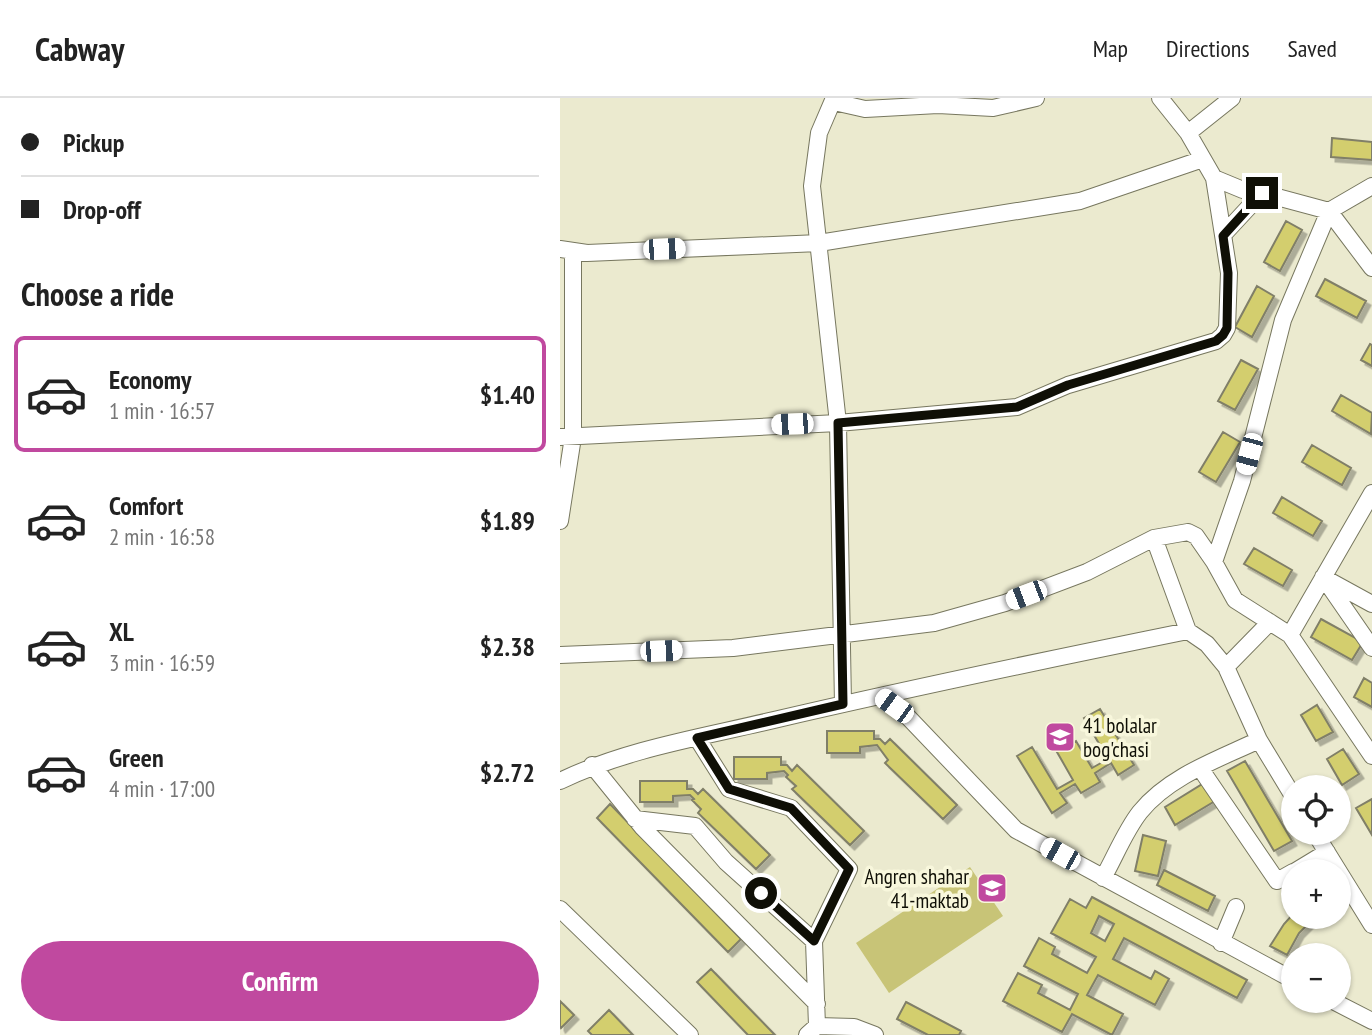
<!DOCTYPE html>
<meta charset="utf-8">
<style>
body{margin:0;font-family:"PT Sans Narrow",sans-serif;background:#f6f6f6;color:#222;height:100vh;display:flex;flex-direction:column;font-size:26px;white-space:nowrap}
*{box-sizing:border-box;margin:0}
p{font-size:23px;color:#767676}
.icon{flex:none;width:38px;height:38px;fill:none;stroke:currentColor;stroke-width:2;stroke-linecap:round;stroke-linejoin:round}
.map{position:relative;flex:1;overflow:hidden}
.details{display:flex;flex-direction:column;background:#fff;width:560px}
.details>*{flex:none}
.banner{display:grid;align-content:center;height:154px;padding:0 21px;background:#fff}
.controls{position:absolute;left:721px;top:677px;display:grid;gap:14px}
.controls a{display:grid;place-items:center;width:70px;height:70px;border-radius:50%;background:#fff;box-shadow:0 2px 5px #0004;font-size:35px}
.end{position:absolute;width:32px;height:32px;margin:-16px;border:9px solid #0f0f06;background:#fff;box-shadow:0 0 0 4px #fff}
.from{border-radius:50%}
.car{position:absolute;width:21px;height:42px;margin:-21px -10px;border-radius:9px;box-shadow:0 0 5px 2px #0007;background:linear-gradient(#fff 24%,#345 0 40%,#fff 0 76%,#345 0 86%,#fff 0)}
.banner b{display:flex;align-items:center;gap:24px;height:66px;font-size:26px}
.banner b+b{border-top:2px solid #e0e0e0}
.banner i{width:18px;height:18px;background:#222}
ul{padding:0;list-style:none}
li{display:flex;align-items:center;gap:21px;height:116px;margin:0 14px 10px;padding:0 7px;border:4px solid transparent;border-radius:10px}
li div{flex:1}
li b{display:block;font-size:26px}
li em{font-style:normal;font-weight:700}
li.selected{border-color:#c0499f}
li>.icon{width:63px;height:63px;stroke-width:1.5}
h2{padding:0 21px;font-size:32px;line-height:84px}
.button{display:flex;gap:14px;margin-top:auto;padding:14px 21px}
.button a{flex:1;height:80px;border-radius:42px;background:#c0499f;color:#fff;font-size:28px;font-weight:700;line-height:80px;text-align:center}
header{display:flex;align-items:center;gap:42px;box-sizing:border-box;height:98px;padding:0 35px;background:#fff;border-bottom:2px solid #e0e0e0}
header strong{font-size:33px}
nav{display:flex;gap:38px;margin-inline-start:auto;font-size:24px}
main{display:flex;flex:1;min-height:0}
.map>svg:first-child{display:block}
.green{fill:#c8c477}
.building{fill:#d3ce6e;stroke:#807f67;stroke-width:2;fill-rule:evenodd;filter:url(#shadow)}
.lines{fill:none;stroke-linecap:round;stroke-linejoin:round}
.minor-casing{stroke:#77775f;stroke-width:18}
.minor{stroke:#fff;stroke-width:16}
.route{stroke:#0f0f06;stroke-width:9}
.labels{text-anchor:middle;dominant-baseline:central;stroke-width:7;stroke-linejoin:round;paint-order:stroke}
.poi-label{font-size:21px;fill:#0f0f06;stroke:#f8f7dc;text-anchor:start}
</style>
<header>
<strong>Cabway</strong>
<nav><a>Map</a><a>Directions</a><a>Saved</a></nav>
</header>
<main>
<section class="details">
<div class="banner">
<b><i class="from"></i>Pickup</b>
<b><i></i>Drop-off</b>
</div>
<h2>Choose a ride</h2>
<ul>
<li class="selected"><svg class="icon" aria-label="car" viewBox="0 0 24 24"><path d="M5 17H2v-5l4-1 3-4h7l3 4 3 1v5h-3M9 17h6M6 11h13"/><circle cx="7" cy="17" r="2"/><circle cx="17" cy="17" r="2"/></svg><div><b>Economy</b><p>1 min · 16:57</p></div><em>$1.40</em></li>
<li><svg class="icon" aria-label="car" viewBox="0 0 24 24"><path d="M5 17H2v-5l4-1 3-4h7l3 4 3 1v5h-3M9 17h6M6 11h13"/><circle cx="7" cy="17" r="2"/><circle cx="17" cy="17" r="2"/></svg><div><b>Comfort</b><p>2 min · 16:58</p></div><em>$1.89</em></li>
<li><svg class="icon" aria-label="car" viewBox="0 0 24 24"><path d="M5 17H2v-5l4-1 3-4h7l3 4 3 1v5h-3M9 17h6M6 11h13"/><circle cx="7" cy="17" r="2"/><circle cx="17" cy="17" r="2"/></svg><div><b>XL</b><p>3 min · 16:59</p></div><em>$2.38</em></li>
<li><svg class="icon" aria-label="car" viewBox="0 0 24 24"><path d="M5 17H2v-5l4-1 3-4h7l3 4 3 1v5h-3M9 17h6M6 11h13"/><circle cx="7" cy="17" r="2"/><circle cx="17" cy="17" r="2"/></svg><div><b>Green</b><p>4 min · 17:00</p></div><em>$2.72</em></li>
</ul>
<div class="button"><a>Confirm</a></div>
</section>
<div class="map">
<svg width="812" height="937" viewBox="0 0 812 937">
<defs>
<filter id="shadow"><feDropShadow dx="4.5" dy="4.5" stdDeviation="0" flood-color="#0004"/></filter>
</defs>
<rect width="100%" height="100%" fill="#ebeacf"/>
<path class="green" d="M410,769L443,818L329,895L296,845Z"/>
<path class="building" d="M772,40L812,44V62L771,59Z
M726,123L742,132L720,173L704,164Z
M765,181L806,203L797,220L756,198Z
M697,188L714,198L692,239L675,229Z
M810,246L812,247V268L801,262Z
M681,262L698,271L675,312L658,303Z
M781,297L812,315L811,336L772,313Z
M663,334L680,344L656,384L639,374Z
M752,347L791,370L782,387L742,364Z
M722,399L762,423L753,438L713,415Z
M694,450L732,472L723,488L684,466Z
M761,521L803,544L792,562L751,539Z
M804,580L812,585V609L794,599Z
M757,607L773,634L756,643L741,617Z
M540,611L574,667L558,677L551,665L535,675L540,684L521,695L515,686L500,695L507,705L492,715L457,658L472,649L497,691L513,682L497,654L516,643L532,670L548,661L524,620Z
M267,633H314V641H320L325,646L330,641L397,707L383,721L325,665L328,662L317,647L300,649V655H267Z
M783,651L799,676L782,687L767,661Z
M174,659H221V667H227L232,673L237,667L304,733L290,747L232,691L236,688L226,679L228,677L224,673L207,675V681H174Z
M685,663L732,743L714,753L667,673Z
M80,683H127V691H133L138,696L143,691L210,757L196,771L138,715L141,711L132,702L134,701L130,697L113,698V704H80Z
M644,685L655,703L615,727L605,709Z
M812,701V737L796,710Z
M50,706L181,841L168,854L37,720Z
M583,737L606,743L598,778L575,773Z
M604,772L655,798L648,813L597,787Z
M532,799L687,882L677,900L564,840L553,861L591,881L595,873L609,881L595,907L538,877L527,897L563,916L552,937L512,916L502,934L443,903L458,875L482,887L478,895L510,912L518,896L464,868L479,840L495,849L492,856L527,875L536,859L491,835L510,801L526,810ZM539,818L554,826L545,843L531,835Z
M733,816V819H760L749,825L739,835L727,857L710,848L724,826Z
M151,871L215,937H188L137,884Z
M0,903L14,917L1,930L0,928Z
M346,904L401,933L399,937H368L337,921Z
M49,912L73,937H32L28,933Z"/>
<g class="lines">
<g class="minor-casing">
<path id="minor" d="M274,0L259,35L252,88L278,325L283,606
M274,4L305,11L378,7L433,10L476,0
M628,35L672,0
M654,80L683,92L702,95L769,113L812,170
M663,137L702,95
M0,151L27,155L259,145L520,103L643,61
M0,339L278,325L457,309L508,287L656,243L663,237L667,230L669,175L654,80L628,35L600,0
M0,423L13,339V153
M594,440L628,533L647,546L666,569L699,642L733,698
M654,464L682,383L723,222L769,113L812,88
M763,479L812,550
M768,482L812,506
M730,537L812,395
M0,557L173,550L374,525L445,505L527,474L594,440L628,434L636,438L654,464L675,502L730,537L812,658
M666,569L710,524
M320,598L348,619L456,732L733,882
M137,640L169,691L231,710L289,771L254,843L257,928
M32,667L83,730L257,906
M640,670L717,783L733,774
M0,683C66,651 143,639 214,622C351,590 490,561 628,533
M75,721L135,728L166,764L254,843
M755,735L812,827
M734,774L767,754
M543,780C555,759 565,733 580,714C609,678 659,661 699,642
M0,811L130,937
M661,845L676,809
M773,903L812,923
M247,937L257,928L294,929L315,937"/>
</g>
<use href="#minor" class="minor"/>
</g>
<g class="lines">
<path class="route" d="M201,795L254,843L289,771L231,710L169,691L137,640L283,606L278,325L457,309L508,287L656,243L663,237L667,230L668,175L663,138L702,95"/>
</g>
<defs>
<g id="school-square" transform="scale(1.575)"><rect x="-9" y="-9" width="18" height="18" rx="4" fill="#c0499f" stroke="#f8f7dc"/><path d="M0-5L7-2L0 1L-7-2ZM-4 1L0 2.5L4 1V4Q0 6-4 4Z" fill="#fff"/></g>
</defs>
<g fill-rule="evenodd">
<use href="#school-square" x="500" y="639"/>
<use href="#school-square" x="432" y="790"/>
</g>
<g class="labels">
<g class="poi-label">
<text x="523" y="627">41 bolalar<tspan x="523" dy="24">bog'chasi</tspan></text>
<text x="409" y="778" text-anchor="end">Angren shahar<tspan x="409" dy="24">41-maktab</tspan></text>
</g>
</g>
</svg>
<div class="controls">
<a><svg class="icon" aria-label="locate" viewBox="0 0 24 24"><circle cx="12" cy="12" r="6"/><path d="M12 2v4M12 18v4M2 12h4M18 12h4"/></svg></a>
<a>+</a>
<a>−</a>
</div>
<i class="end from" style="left:201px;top:795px"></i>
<i class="end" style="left:702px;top:95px"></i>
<i class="car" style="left:104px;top:151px;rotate:88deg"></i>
<i class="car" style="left:232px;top:326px;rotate:268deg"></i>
<i class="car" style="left:689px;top:356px;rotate:195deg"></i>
<i class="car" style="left:466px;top:497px;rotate:249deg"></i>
<i class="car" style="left:101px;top:553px;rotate:88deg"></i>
<i class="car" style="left:334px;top:608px;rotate:306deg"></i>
<i class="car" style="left:500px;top:756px;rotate:299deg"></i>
</div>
</main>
